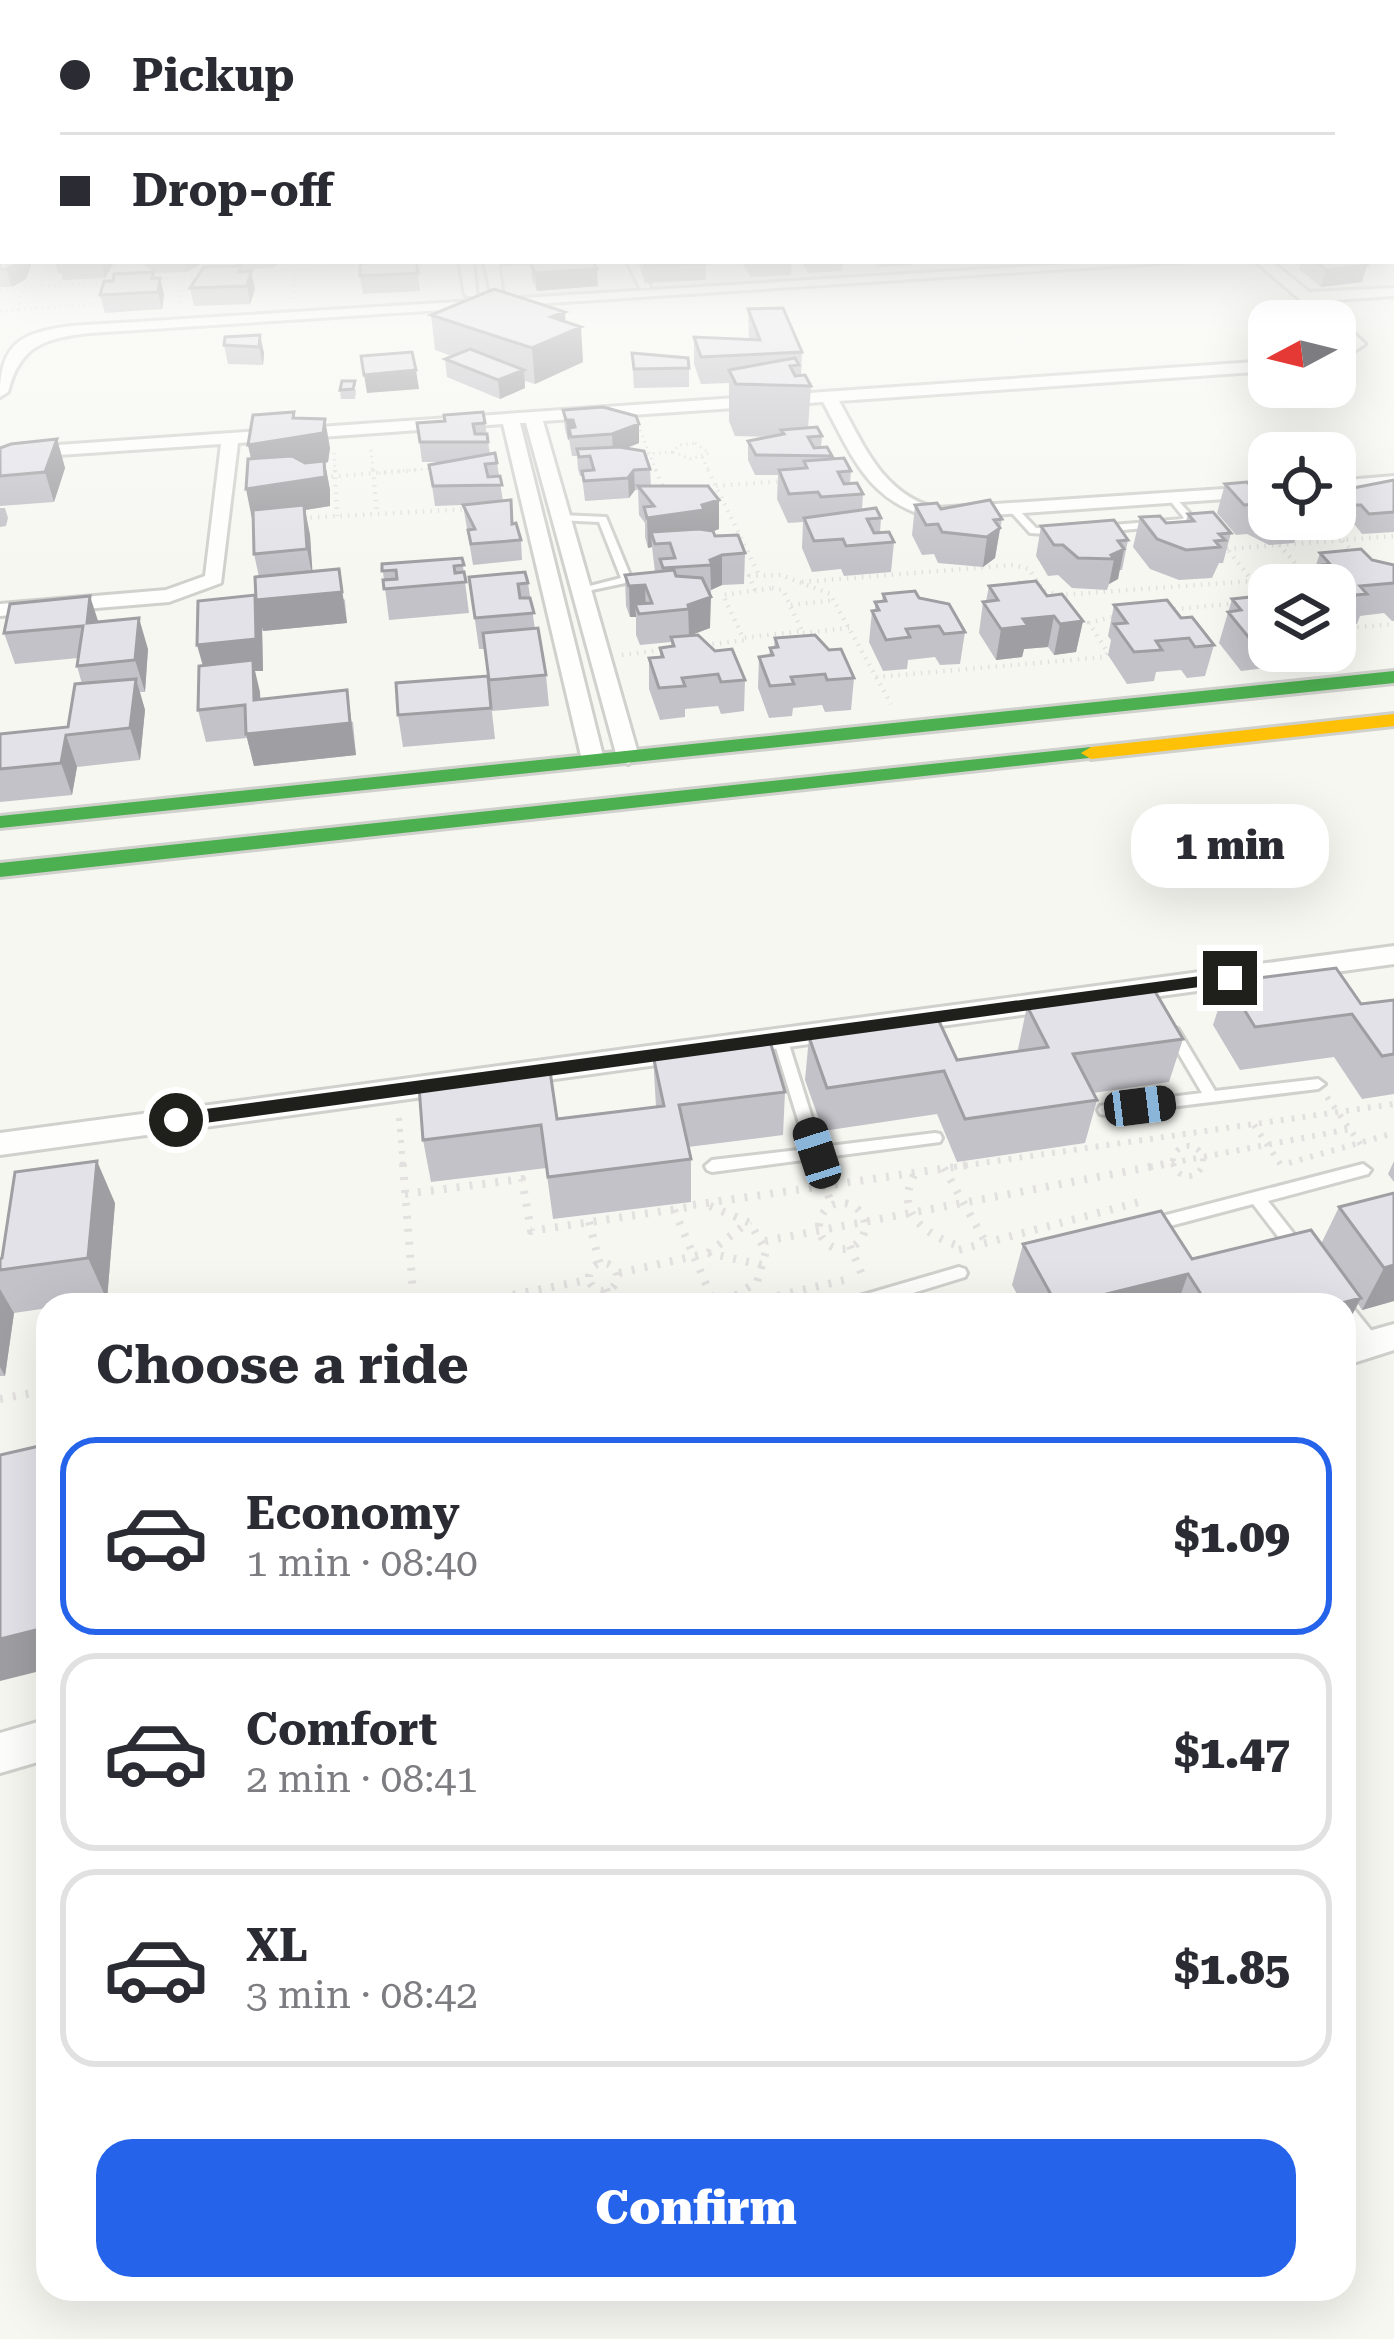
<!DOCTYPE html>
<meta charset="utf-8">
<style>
body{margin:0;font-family:"Roboto Serif",serif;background:#f7f7f7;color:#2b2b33;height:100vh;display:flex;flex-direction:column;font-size:45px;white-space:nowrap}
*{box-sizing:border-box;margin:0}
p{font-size:39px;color:#7c7c81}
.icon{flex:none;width:66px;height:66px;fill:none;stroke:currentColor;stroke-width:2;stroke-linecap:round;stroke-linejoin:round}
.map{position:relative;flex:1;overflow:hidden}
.sheet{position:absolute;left:36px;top:1293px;width:1320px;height:1008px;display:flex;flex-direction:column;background:#fff;border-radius:36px;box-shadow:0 12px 48px #0002}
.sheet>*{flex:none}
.hud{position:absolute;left:0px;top:0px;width:1395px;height:264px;box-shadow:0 12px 48px #0002;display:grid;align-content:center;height:264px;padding:0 60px;background:#fff}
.needle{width:78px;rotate:263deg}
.buttons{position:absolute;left:1248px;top:300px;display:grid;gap:24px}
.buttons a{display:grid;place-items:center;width:108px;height:108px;border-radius:24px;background:#fff;box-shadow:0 12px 48px #0002;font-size:60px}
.end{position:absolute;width:54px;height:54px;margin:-27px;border:15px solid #1f1f1c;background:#fff;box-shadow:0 0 0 6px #fff}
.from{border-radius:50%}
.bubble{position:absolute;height:84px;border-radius:36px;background:#fff;box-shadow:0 12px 48px #0002;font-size:39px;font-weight:800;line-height:84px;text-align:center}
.car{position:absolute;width:36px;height:72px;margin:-36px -18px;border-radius:15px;box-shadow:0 0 9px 3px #0007;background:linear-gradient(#222 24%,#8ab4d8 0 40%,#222 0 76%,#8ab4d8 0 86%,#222 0)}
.hud b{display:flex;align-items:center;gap:42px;height:114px;font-size:45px}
.hud b+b{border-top:3px solid #e1e1e2}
.hud i{width:30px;height:30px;background:#2b2b33}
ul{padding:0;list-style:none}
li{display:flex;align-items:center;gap:36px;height:198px;margin:0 24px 18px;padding:0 36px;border:6px solid #e1e1e2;border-radius:36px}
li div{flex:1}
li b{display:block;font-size:45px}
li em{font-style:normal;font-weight:800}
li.active{border-color:#2563eb}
li>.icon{width:108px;height:108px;stroke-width:1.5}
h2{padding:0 60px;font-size:54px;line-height:144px}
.cta{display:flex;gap:24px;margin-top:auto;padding:24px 60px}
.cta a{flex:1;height:138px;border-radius:36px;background:#2563eb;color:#fff;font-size:48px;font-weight:800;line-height:138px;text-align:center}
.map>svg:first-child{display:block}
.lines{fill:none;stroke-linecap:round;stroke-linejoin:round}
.lane-casing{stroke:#d0d0cd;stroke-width:6}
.street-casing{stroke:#d0d0cd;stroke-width:6}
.fast-casing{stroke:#d0d0cd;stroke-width:6}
.slow-casing{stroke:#d0d0cd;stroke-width:6}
.path-far3{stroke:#e2e1df;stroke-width:3;stroke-dasharray:1.5 4.5;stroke-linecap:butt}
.path-far2{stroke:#e2e1df;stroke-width:4.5;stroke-dasharray:1.5 6;stroke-linecap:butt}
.path-far1{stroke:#e2e1df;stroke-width:6;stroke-dasharray:3 8;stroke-linecap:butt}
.path{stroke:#e2e1df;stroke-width:8;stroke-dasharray:3 10;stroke-linecap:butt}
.lane{fill:#fefefd;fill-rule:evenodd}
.street{fill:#fefefd;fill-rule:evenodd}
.fast{fill:#4caf50;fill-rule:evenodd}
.slow{fill:#ffc107;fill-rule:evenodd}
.wall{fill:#c3c2c8}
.shaded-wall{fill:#9f9ea2}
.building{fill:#e3e2e8;stroke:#9f9ea2;stroke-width:3}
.route{fill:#1f1f1c}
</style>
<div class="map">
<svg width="1394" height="2339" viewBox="0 0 1394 2339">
<rect width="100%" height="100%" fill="#f7f7f2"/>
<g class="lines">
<g class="lane-casing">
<path id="lane" d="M1173,495L1194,518L1188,524L1102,532L1097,529L1102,526L1182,519L1184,518L1168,498Z
M1011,508H1017L1036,528L1060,529L1065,532L1060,535L1030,533L1011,512Z
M561,515L606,517L632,580L630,582L578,593V589L621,578L599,522L558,520V516Z
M1173,1027L1178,1029L1215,1091L1318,1079L1325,1084L1318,1089L1105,1115L1100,1114L1098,1110L1100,1106L1105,1105L1202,1093L1166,1032Z
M780,1033L787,1038L821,1147L935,1133L940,1134L942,1138L940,1142L712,1172L707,1170L705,1166L712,1160L807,1149L773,1038Z
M1363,1164L1371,1170L1368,1174L1268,1201L1305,1248L1307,1252L1305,1256H1293L1253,1204L1151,1231L1146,1229L1143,1225L1146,1221L1151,1219Z
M959,1267L965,1269L967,1273L965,1277L874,1305H844L846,1300Z
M1344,1302L1350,1304L1378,1339L1380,1344L1378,1349C1358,1351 1344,1323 1344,1305H1338Z"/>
</g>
<g class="street-casing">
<path id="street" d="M0,245H3V253H0Z
M459,261H473L477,298L465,295Z
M484,261H498L503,297L491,294Z
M627,261H641L650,288H640Z
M1116,261H1192L90,333C45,338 20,345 8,392L0,397C0,343 20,333 71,326Z
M1255,261H1271L1309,292L1394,288V296L1319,301L1365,344L1335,364V352L1348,343L1335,331V321H1325Z
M1269,361V371L839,401C864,445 882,494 936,508L1269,486V496L935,519C867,501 854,459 823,402L543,421L639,757L628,764L617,757L526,423H520L604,760L601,765H585L582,760L503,424L238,443L221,583L169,602L0,616V604L166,590L205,576L221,444L0,459V449Z
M1394,476V486L1335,491V481Z
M1394,946V964L0,1155V1133Z
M1394,1324V1350L1344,1366V1338Z
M48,1719V1759L0,1773V1733Z"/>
</g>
<g class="fast-casing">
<path id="fast" d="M1394,671V683L0,828V816Z
M1091,747L1101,753L1098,757L0,877V863Z"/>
</g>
<g class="slow-casing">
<path id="slow" d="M1394,714V726L1091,759L1081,753L1091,747Z"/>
</g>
<path class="path-far3" d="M413,261H419L425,289
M1358,261L1394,265
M245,273L364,265
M155,279L202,276
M42,286L49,261
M0,289L106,282
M294,299L295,261
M180,303L184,277
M18,310L23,287
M0,311L94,304
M640,430L657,473
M695,443L709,453L691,459L673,452L679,445Z
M371,450L373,473
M334,453L335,473
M647,454L673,452
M702,457L710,473
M379,473L437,468"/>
<path class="path-far2" d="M335,470L337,516
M373,470L377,514
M656,470L664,489
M708,470L759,575
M324,477L417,470
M701,487L784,481
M303,518L469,509
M1322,519L1357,556
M1279,545L1307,576
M1227,549L1394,536
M1229,551L1267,600
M802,582L1013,565L1029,569L1044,591L1060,595L1252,581
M772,588L783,590L802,631L743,638L723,595Z
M755,590L749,576L781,575L830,594L891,704
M791,605L835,600
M1167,610L1238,603
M1335,629L1394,624
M803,633L849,628
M705,645L746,640
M622,655L662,650
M876,677L1105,657L1108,653L1089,623L1119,615"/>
<path class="path-far1" d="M1327,1097L1361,1145
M399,1118L403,1167
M1254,1125L1281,1165
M1173 1161a15 15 0 1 1 30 0a15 15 0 1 1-30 0Z
M1289,1163L1394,1133
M954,1167L1394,1104
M1150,1167L1350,1129"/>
<path class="path" d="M403,1164L414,1305
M944,1168L986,1243
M821,1170L832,1207
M914,1175C894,1214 927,1236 962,1247
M405,1194L522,1179L531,1231L696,1206
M819 1226a23 23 0 1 1 46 0a23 23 0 1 1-46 0Z
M693,1205L975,1164
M710,1206L750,1223L766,1251L757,1282L720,1305
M674,1210L715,1305
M589,1222L600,1264
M765,1241L1165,1164
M850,1246L865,1282
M959,1250L1143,1201
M708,1253L750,1221
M589 1277a14 14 0 1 1 28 0a14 14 0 1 1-28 0Z
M619,1273L708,1253L767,1266
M606,1289L611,1305
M739,1299L769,1298L853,1278
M462,1305L587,1280
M0,1399L48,1390"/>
<use href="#lane" class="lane"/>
<use href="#street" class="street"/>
<use href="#fast" class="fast"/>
<use href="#slow" class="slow"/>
</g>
<path class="wall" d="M0,250L3,261H30L31,265L26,279L12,287H0Z
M55,261H115L105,278L63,280L61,273L58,274Z
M144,261H201V264L186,272L157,273L145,267Z
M232,261H283L273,268L244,270L241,268L255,289L250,304L194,306L190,288L238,266Z
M321,261H355L322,263Z
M416,261L420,291L363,294L360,276L368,263Z
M500,261H593L598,286L537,291L532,279L531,265L501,266Z
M638,261H705L706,280L645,283Z
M741,261H792L791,275L751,277Z
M801,261H843L842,271L808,273Z
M876,261H913L912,265L880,267Z
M934,261H965L935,263Z
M1301,261H1363L1367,265L1362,282L1321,287L1299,269Z
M160,278L164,295L162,309L105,313L100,295L113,281Z
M748,309L802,352L801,375L811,386L808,428L822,436L821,447L832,456V459L851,471L850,484L863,494L862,510L881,518L880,533L894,542L891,572L844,576L841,569L812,572L802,548L803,522L788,523L777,499L778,475H755L748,460V441L772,437L735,436L729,421V383L701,384L694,364V337L749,339Z
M431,315L565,322L583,362L535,384L525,381V388L500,399L447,377L445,359L452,356L435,350Z
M260,335L264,353L263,365L228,364L224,345Z
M632,353L689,368V387L634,388Z
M342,381L356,390L355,399H341L340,390Z
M563,410L639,443L627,448L650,469L651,486L719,500V529L713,531L715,536L745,553L744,584L722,585L711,590V595H710V628L690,635L745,680L744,711L721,714L718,706L685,709V717L660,720L649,689V658L660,657V648L671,646V642L640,645L636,635V617H630L626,606L625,575L655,572L652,547L648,548L645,537V523L639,515L638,490H635L629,498L585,501L582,476H580L578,469L577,456H572L569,439L568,440L565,429Z
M483,412L490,454L497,463L503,501L521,540L522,560L473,565L463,505L435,506L429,465L446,462H422L417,423L445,421Z
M295,418L330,448L328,462L325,463L330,490V506L305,510L310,535L312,572L345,600L347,623L263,631L262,627L263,671H255L260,700L353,722L356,755L254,766L247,738L206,742L198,710L255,595L259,577L254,554L251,458L248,445Z
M57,439L65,468L54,502L0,506V448Z
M1394,480V532L1362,534L1355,525H1345L1335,513V483L1353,488Z
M1225,484L1252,487L1269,486V519H1310L1308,529H1302L1299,538H1296L1294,543L1269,545L1247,534L1236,535L1217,513Z
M915,505L1002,519L995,558L983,567L938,563L934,554L922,555L912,535Z
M0,508H5L8,518L6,526L0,527Z
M1188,514L1231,533L1223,563H1219L1212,578L1179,580L1150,569L1133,547L1140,517L1166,523L1186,521Z
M1041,526L1128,540L1122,570H1119L1118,579L1109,584L1107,590L1072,588L1058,575L1048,576L1036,556Z
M1320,553L1394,565V621H1392L1384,613L1360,616L1357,624L1335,627V585H1312L1310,583Z
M462,558L469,613L389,620L382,564Z
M469,577L528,583L535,629L546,675L549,706L492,711L485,649H479Z
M989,586L1047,596L1083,621L1076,652L1054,655L1048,647L1024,649L1022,657L996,660L979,633L983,602L986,601Z
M883,594L919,598L965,632L960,664L940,665L935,657L908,660L907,669L883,671L869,642L872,611L875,610V602H882Z
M1269,595V651H1321L1317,664L1299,665L1293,658L1267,661L1265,668L1241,671L1219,643L1232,599Z
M1114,605L1181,618L1214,645L1205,676L1187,678L1181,670L1156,672L1154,681L1127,684L1108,655L1111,640L1108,636Z
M98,622L148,649L145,692H140L145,710L140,760L77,767L72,795L0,802V734L68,727L82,684L77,666L78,658L15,664L4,633Z
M775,638L854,678L851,710L825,712L822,705L793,708L792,716L769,718L758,688L759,657L769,656L770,648L774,647Z
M488,676L495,739L403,747L398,715Z
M1227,982L1361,1004L1394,1000V1094L1362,1099L1334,1057L1240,1070L1213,1025Z
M1027,1006L1183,1039L1169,1082L1093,1093L1097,1100L1085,1143L957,1162L937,1114L823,1131L805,1080L809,1037L957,1060L1019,1051L1018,1049Z
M653,1055L785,1092L783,1135L688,1147L691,1159V1202L553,1219L546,1168L431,1182L423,1140L557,1119L656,1107Z
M1394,1161V1182L1388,1174Z
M1394,1193V1301L1362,1310L1358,1304L1344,1330V1305H1023L1012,1285L1023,1244L1192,1259L1321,1244L1339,1207Z
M115,1203L107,1300L70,1305H48V1308L14,1313L5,1376H0V1259Z"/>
<path class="shaded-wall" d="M21,261H30L31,265L26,279L12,287L6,269Z
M101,261H115L105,278Z
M184,261H201V264L186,272Z
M1367,265L1362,282L1321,287L1326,270Z
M597,269L598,286L537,291L535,273Z
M251,271L255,289L250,304L247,286Z
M160,278L164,295L162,309L158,292Z
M565,312L566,334L581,327L583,362L535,384L532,348L551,317Z
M260,335L264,353L263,365L259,347Z
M416,370L419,389L367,393L364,375Z
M524,370L525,388L500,399L498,380Z
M294,412L299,437L325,419L330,448L328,462L325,463L330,490V506L305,510L310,535L313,579L307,549L305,510L252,519L246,489L254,473L248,445L293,418Z
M566,420H573L574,437L569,428V439L568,440Z
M639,424V443L613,453L612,434Z
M57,439L65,468L54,502L45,472Z
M634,470L635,490L629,498L628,478Z
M719,500V529L704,535L651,532L652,547L648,548L647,518Z
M1000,528L995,558L983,567L987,537Z
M1124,549L1118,579L1109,584L1114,559L1111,555Z
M722,555V585L711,590L710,560Z
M339,569L347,623L263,631L262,627L263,671H255L260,692L262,732L254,700L206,677L197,645L255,595Z
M645,585L646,614L635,604L636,617H630L629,586Z
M90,596L100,627L87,623Z
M711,597L710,628L689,636L688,605Z
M1054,616L1048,647L1024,649L1022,657L996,660L1001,629L1023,619Z
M139,618L148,649L145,692L135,660Z
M1083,621L1076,652L1054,655L1060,624Z
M136,679L145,710L140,760L130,728Z
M347,690L356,755L254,766L246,734Z
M66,735L77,767L72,795L61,763Z
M97,1161L115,1203L107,1300L88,1258Z
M1394,1265V1301L1362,1310L1384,1268Z
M1188,1274L1177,1305H1081L1082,1300Z
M0,1289L14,1313L5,1376L0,1367Z
M1361,1298L1344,1330V1305H1334Z
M48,1627V1669L0,1681V1639Z"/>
<path class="building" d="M0,250H3V261L21,262L6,269L0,270Z
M368,261H416L418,273L360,276V263H368Z
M593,261L597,269L535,273L530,262Z
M643,261H705L706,263L645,266Z
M1315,261H1363L1367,265L1326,270Z
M241,266L239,272L251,271L247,286L190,288L204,267Z
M154,272L152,278H160L158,292L100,295L104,281H113L114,274Z
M494,289L565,312L551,317L581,327L532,348L431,315Z
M783,308L802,352L701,357L694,337L760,340L748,309Z
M260,335L259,347L224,345L225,337Z
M470,349L524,370L498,380L445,359Z
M412,352L416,370L364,375L361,356Z
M632,353L688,358L689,368L634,369Z
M795,358L799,365L790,366L795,376L805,375L811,386L736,384L729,370Z
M342,381H355L353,389L340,390Z
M603,407L636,416L639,424L612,434L571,437L569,428L575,427L573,420H566L563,410Z
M294,412L293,418L325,419L323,433L248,445L253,415Z
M483,412L485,423L473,424L475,434H487L488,442H420L417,423L445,421L444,415Z
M817,427L822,436L808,437L814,448L827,447L832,456L756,455L748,441L784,434L781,430Z
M57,439L45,472L0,476V448L11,444Z
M619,447L644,451L650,469L634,470L628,478L584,481L582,471L594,470L590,456L579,457L577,449Z
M495,453L497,463L485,464L488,477L500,476L502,485L433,486L429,465Z
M292,456L305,463L324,461L325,477L246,489L248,459Z
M844,458L851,471L838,472L844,484L857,483L863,494L821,497L818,492L789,494L779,470L807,468L804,461Z
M1394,480V512L1369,514L1361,505H1352L1335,486V483L1348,482L1353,488Z
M1247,482L1252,487L1269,486V511L1255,504L1244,505L1225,484Z
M638,486H708L719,500L702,505L704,510L647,518L644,507L654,506Z
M511,500L512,524L516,523L521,540L471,544L468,530L475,529L463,505Z
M990,500L1002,519L994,520L1000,528L987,537L942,532L938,524L926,525L915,505L937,503L941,509Z
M304,505L307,549L254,554L253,510Z
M876,508L881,518L867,519L874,533L889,532L894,542L846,546L843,539L814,541L804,518Z
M1213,512L1231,533L1219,534L1225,540L1215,541L1220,547L1186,550L1157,539L1140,517L1160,516L1166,523L1194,521L1188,514Z
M1114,520L1128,540L1118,541L1124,549L1111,555L1114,559L1078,558L1063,545H1054L1041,526Z
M699,529L713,531L715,536L738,535L745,553L722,555L710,560L712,565L663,568L660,559L675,558L670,543L655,544L651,532Z
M1361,549L1372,560L1394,565V583L1360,586L1367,594L1344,596L1321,572H1329L1322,565L1330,564L1320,553Z
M462,558L464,565L454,566L455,573L464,572L466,582L384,589L383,580L397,579L396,570L382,571V564Z
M339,569L342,592L256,600L255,577Z
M674,570L676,576L702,578L711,597L688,605L689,609L639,614L635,604L652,603L645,585L629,586L625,575Z
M525,572L528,583L518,584L520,598H530L534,613L475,618L469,577Z
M1036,581L1047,596L1062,594L1083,621L1060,624L1054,616L1023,619L1028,626L1001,629L983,602L998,600L989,586Z
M915,591L919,598L949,604L965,632L944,634L939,626L906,629L910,637L886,640L872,611L879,610L875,602L886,601L883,594Z
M255,595L256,639L197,645L198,601Z
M1269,595V638L1250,639L1228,612L1241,610L1232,599Z
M90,596L87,623L139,618L135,660L77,666L83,626L4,633L10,604Z
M1167,600L1181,618L1192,617L1214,645L1195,647L1189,638L1156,641L1162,650L1134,652L1114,624L1127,623L1114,605Z
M538,628L546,675L489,680L483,633Z
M698,635L715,651L732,649L745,680L721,682L718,674L682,678L685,686L659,688L649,658L663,657L660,648L674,646L671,637Z
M815,635L829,650L841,649L854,678L827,680L825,674L791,677L794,684L770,686L759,657L773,655L770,648L778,647L775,638Z
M253,660L254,700L347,690L350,723L246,734L245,705L198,710L199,666Z
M488,676L491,708L398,715L396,683Z
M136,679L130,728L66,735L61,763L0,769V734L68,727L75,684Z
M1336,968L1361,1004L1394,1000V1054L1382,1056L1352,1014L1255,1027L1227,982Z
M1153,988L1183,1039L1073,1054L1097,1100L965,1119L944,1071L827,1088L809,1037L938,1019L957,1060L1048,1047L1027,1006Z
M770,1041L785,1092L679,1105L691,1159L548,1177L541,1125L423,1140L419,1086L550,1071L557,1119L664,1106L653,1055Z
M97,1161L88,1258L0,1270V1259L2,1258L15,1172Z
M1394,1193V1265L1384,1268L1339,1207Z
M1161,1211L1192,1259L1311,1230L1361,1298L1334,1305H1208L1188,1274L1082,1300L1085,1305H1032L1054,1300L1023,1244Z
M48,1444V1627L0,1639V1455Z"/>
<linearGradient id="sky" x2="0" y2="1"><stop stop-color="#99c6ee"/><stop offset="0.42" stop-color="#fbfbf9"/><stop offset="1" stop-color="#fbfbf9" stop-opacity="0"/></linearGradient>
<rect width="1394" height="566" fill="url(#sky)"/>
<path class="route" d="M1230,972L1238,978L1236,982L176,1127L167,1120L176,1113Z"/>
</svg>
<div class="buttons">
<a><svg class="needle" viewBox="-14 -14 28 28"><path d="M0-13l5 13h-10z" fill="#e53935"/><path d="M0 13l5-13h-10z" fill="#7c7c81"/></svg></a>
<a><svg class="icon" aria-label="locate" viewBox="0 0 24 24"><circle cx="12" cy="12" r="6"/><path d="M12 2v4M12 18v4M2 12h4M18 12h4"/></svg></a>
<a><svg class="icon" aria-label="layers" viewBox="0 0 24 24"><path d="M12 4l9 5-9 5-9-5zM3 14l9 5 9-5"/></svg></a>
</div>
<i class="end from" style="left:176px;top:1120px"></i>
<i class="end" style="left:1230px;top:978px"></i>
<div class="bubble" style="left:1131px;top:804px;width:198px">1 min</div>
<i class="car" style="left:1140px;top:1106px;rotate:83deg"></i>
<i class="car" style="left:817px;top:1153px;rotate:342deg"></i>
<div class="hud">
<b><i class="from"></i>Pickup</b>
<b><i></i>Drop-off</b>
</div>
<section class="sheet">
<h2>Choose a ride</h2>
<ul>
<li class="active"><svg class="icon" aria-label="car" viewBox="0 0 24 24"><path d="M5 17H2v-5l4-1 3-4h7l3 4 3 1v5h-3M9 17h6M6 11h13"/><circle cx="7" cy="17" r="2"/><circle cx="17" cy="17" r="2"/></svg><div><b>Economy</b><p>1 min · 08:40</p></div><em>$1.09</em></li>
<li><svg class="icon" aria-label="car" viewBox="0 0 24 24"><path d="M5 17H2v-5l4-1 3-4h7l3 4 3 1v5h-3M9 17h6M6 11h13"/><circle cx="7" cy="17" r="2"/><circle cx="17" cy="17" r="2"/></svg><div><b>Comfort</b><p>2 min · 08:41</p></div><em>$1.47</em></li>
<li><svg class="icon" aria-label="car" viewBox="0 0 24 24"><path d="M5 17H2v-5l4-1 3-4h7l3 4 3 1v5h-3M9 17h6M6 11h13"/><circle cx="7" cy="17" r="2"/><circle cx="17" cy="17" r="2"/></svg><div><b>XL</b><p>3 min · 08:42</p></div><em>$1.85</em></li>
</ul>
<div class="cta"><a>Confirm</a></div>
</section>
</div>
